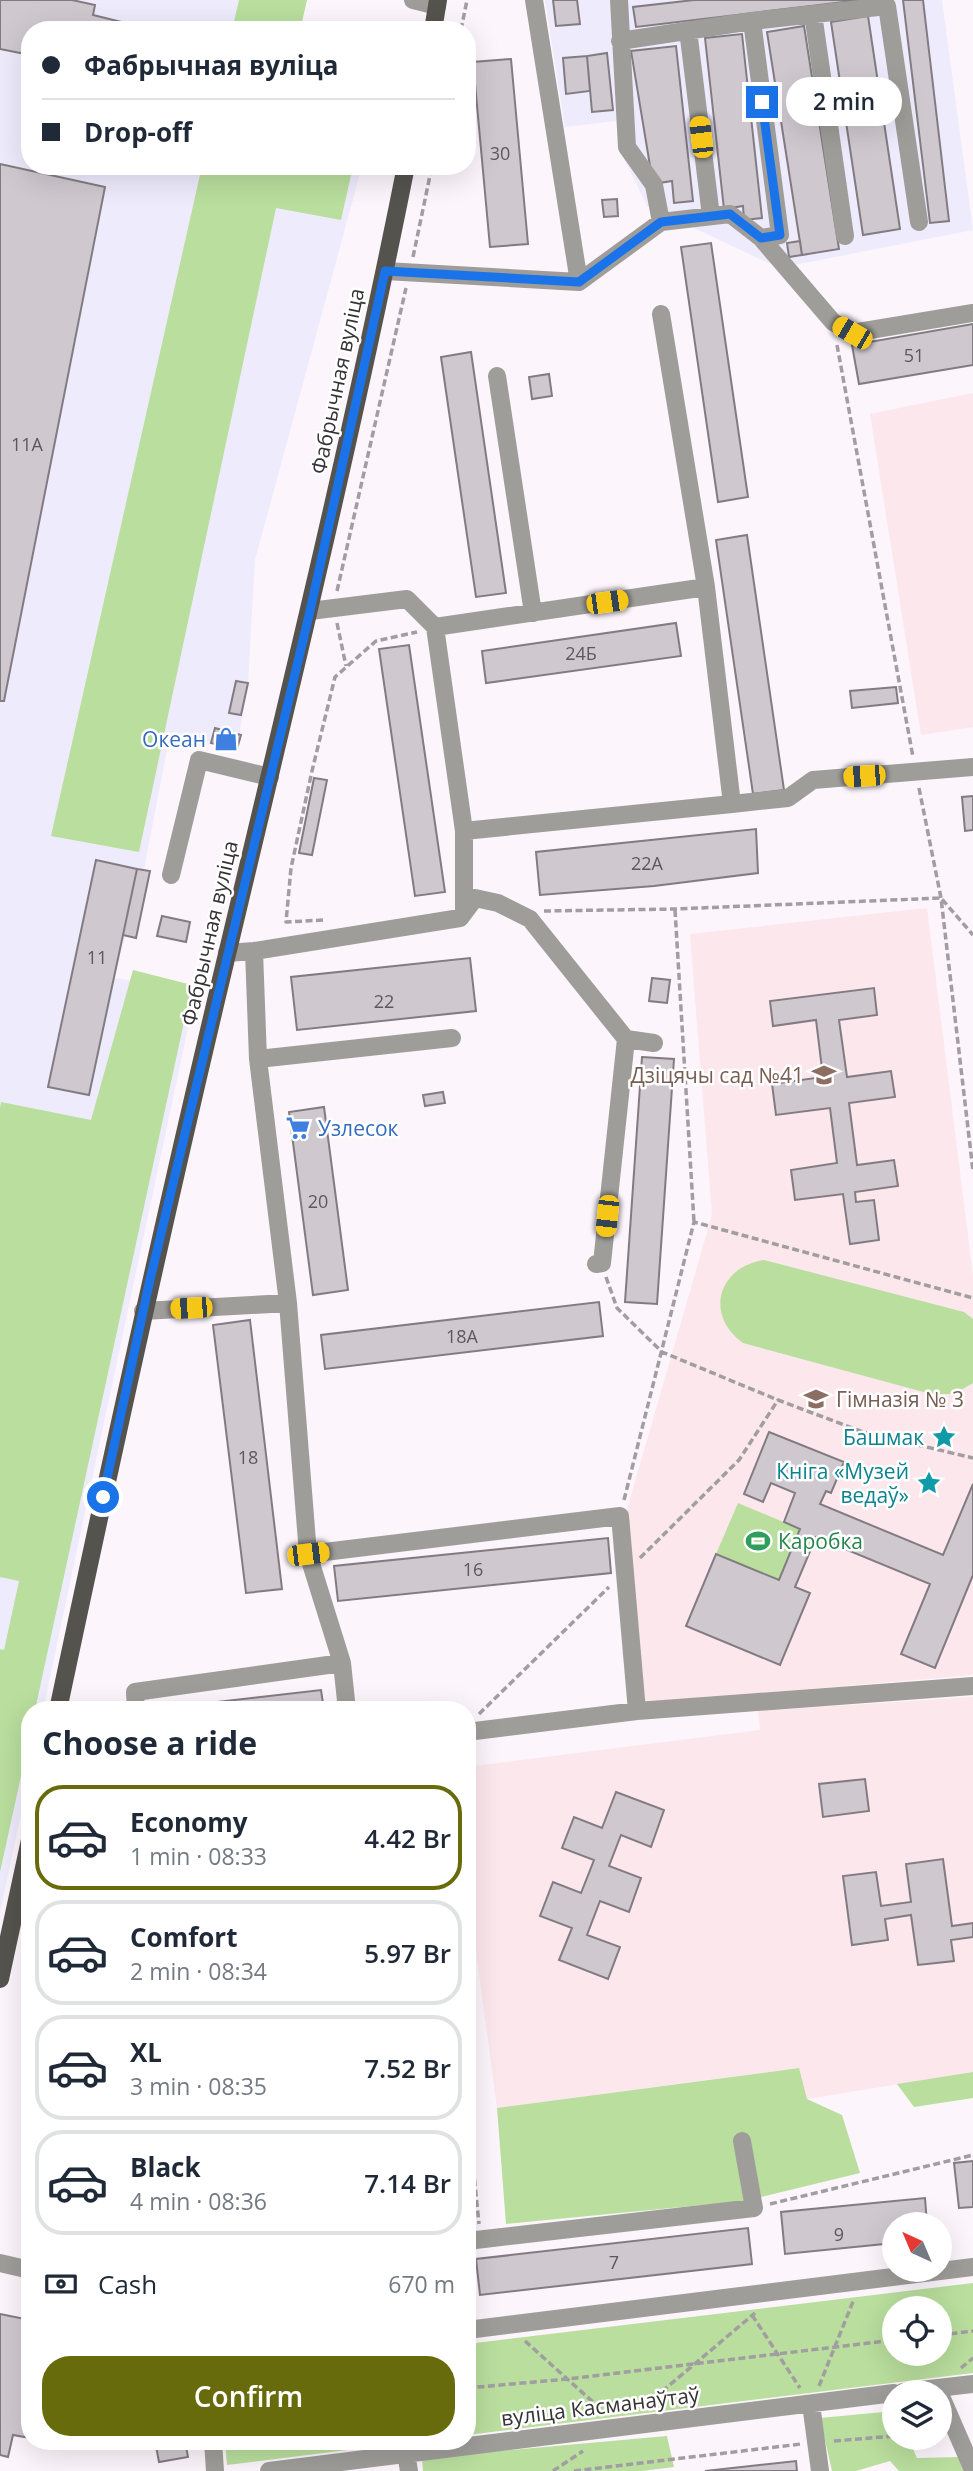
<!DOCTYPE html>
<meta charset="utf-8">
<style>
body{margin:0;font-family:"Open Sans",sans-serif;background:#f2f2f3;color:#1f2937;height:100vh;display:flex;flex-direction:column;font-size:26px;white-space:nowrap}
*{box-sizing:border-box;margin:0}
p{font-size:23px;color:#747a83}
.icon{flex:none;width:38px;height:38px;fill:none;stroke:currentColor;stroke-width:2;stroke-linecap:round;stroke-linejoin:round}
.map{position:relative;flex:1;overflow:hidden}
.panel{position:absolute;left:21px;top:1701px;width:455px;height:749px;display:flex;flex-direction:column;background:#fff;border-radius:28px;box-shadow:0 7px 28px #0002}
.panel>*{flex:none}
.top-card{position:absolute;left:21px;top:21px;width:455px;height:154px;border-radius:28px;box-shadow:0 7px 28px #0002;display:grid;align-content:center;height:154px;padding:0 21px;background:#fff}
.needle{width:46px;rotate:316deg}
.buttons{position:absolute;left:882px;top:2212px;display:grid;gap:14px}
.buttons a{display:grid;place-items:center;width:70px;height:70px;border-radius:50%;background:#fff;box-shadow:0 7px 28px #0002;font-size:35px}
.end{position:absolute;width:32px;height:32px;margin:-16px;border:9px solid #1a73e8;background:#fff;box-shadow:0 0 0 4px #fff}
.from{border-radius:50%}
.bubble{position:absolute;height:49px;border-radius:24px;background:#fff;box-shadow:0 7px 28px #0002;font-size:23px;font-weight:600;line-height:49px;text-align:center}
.car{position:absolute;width:21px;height:42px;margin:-21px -10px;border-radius:9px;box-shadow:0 0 5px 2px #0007;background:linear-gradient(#f5c518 24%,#345 0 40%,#f5c518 0 76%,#345 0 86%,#f5c518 0)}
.top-card b{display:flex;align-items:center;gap:24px;height:66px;font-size:26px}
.top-card b+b{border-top:2px solid #e0e1e3}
.top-card i{width:18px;height:18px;background:#1f2937}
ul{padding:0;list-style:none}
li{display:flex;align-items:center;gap:21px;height:105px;margin:0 14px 10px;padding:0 7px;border:4px solid #e0e1e3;border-radius:28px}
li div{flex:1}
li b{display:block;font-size:26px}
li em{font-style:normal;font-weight:600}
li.selected{border-color:#686b0c}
li>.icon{width:63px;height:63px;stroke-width:1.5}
h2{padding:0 21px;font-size:32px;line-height:84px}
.pay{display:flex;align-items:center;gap:18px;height:77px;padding:0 21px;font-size:26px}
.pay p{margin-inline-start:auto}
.action{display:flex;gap:14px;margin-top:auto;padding:14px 21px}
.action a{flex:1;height:80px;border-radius:28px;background:#686b0c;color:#fff;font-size:28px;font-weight:600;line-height:80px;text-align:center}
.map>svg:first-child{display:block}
.industrial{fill:#eeebfd}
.education{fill:#fce7ed}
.green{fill:#b9de9d;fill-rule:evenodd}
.building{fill:#cfc9cf;stroke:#827c82;stroke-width:2}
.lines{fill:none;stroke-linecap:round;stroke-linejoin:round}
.path{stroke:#a19da1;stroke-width:3.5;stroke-dasharray:7 3.5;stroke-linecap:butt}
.minor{stroke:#9e9d99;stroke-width:18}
.major{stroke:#55534e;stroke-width:18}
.route{stroke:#1a73e8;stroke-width:9}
.labels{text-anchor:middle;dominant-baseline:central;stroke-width:5;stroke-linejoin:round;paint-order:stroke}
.number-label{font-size:18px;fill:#5c585c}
.street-label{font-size:21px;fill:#353335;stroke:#fff}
.shop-label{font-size:21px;fill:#366cbe;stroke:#fff;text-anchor:end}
.education-label{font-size:21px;fill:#785e54;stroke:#fff;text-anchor:end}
.culture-label{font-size:21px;fill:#0d838f;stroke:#fff;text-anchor:end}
.leisure-label{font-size:21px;fill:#27864d;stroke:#fff;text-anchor:start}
</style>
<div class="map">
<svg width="973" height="2471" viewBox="0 0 973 2471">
<rect width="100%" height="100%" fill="#fcf5fb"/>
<path class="industrial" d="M0,0H307L300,30H30V166H362L255,560L248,683L237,749L170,735L144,869L114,978L196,990L43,1710H30V1772L0,1912Z
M545,0H942L973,230L779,268L647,206L619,148L616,121L565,127Z"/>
<path class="education" d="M973,393V727L921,735L870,414Z
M927,908L973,1276V1675L643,1703L626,1513L712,1215L690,934Z
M973,1697V2072L807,2099L798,2068L497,2108L467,1884V1767L760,1730L758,1711Z"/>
<path class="green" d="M239,0H307L300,30H232Z
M202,166H353L341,220L276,208L139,852L51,836Z
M133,970L192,985L35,1710H30V1735L0,1872V1649L4,1650L19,1581L0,1577V1108L1,1102L91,1120Z
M764,1260L964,1312L973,1319V1383L954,1394H931L743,1343C704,1315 718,1267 764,1260Z
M738,1503L800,1529L779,1580L716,1554Z
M799,2068L807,2099L842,2115L860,2173L744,2201L506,2224L497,2108Z
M973,2072V2098L914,2107L897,2084Z
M973,2283V2373L467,2435V2344ZM894,2308H940V2354H894Z
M894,2411V2438H908L917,2458L960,2457L965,2471H899L890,2461L856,2471H832L820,2418Z
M667,2436L674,2467L642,2471H423L422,2458Z
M225,2441H419L227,2465Z"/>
<path class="building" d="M0,0H72L95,5L93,15L154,30H30V55L0,49Z
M553,0H577L580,24L556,26Z
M694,0H861L636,27L633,7Z
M903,0H923L949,221L930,223Z
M868,16L900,229L863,235L831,22Z
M804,26L839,249L802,255L767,32Z
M742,34L762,218L744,220L743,206L724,209L705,38Z
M676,46L693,201L674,203L672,181L653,184L631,51Z
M607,53L613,110L592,112L587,56Z
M587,56L590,91L566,94L563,58Z
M511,59L528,244L490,247L473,62Z
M0,164L105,187L4,701H0Z
M617,199L618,216L604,217L602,200Z
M800,241L802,255L789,257L787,243Z
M711,243L748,497L718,502L681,247Z
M973,324V365L859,384L852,345Z
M471,352L506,593L476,597L441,357Z
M549,374L552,396L532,399L529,377Z
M747,535L784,790L753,794L716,540Z
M676,623L681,656L486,683L482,651Z
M409,645L445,892L415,896L379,649Z
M236,681L248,683L241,715L229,713Z
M896,687L898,703L852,708L850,691Z
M215,728L241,735L237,749L211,743Z
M314,778L327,780L312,855L299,853Z
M973,796V830L965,831L962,797Z
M756,829L758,873L654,886L540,895L536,852Z
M96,860L137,869L89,1095L48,1087Z
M137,869L150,871L136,938L123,935Z
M162,916L190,922L186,942L157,936Z
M470,958L476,1011L297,1030L291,977Z
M652,978L670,980L667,1003L649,1001Z
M874,988L877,1015L839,1020L847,1077L891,1071L895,1097L849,1103L857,1165L894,1160L898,1186L855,1192L856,1202L874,1200L879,1240L850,1244L843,1194L795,1200L791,1170L837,1163L830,1108L776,1115L772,1084L823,1077L816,1020L773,1026L770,1001Z
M642,1057L674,1059L657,1304L625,1302Z
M443,1092L445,1103L425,1106L423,1095Z
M324,1107L348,1290L313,1295L289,1112Z
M599,1302L603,1336L325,1369L321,1335Z
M250,1320L282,1589L246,1593L213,1325Z
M769,1432L844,1462L831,1493L826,1491L820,1504L943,1555L973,1484V1575L935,1668L901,1654L930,1584L816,1537L795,1587L810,1593L780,1665L686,1626L716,1554L779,1580L800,1529L784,1522L795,1493L771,1483L763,1502L744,1494Z
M608,1538L611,1573L338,1601L334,1566Z
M321,1690L324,1710H148Z
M865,1779L869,1811L823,1817L819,1784Z
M616,1792L664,1810L651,1847L621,1835L609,1866L641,1878L629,1912L600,1901L587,1935L620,1947L608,1979L559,1960L572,1928L540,1916L553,1882L581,1893L594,1860L562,1848L574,1817L602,1828Z
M943,1859L952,1926L973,1923V1937L951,1940L954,1961L918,1965L911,1915L885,1919L888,1940L852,1945L843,1876L876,1872L881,1906L911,1902L906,1864Z
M973,2161V2207L959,2208L954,2163Z
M925,2198L927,2224H894V2243L785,2254L781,2212Z
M748,2228L752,2264L480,2295L476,2259Z
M0,2314L30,2320V2438L13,2435L8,2457L0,2455Z
M155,2441H185L188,2457L159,2462Z
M796,2461L797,2471H705Z"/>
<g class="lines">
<path class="path" d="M461,30L467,0
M413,257L432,166
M837,345L913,757
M337,591L406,288
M337,623L346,666
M919,788L941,898L973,1171
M675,910L694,1222
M544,911L675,909L941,898L973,935
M323,920L286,922L291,868L312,771L335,677L376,641L417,632
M606,1277L617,1308L662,1352L778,1400
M624,1500L694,1222L973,1298
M640,1558L739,1460L778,1400L863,1432L973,1458
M479,1714L609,1587
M467,2106L479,2224
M770,2204L973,2155
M752,2315L800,2388
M940,2335L973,2331
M525,2341L603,2411
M961,2368L973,2358
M819,2386L854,2299
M467,2388L568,2379L894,2340
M646,2405L755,2313
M834,2441L894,2436
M553,2471L583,2451
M574,2471L801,2444"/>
<path class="minor" d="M413,0L437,6
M534,0L579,282
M619,0L627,147L654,185L661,222
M813,14L845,236
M752,21L780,235L761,238
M688,30L711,216
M620,41L752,21L887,6L919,222
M385,271L579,282L661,222L730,214L761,238L833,322L852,333L973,313
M497,376L533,613
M310,611L407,599L435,627L706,587
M435,627L464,831V913
M732,804L788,798L813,780L973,767
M464,831L732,804L706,587L661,314
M171,875L199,760L270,777
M227,953L254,951L460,918L475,898L498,903L530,919L626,1039L654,1043
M258,1059L452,1038
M596,1264L602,1263L626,1039
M143,1311L288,1303
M308,1554L620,1516L637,1711
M342,1663L347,1710
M136,1710L135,1692L342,1663L308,1554L288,1303L258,1059L254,951
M467,1732L637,1711L973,1686
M467,2241L754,2208L742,2141
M0,2263L30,2270
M467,2330L973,2267
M903,2392L973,2384
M940,2394L973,2470
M811,2404L820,2471
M213,2441L215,2471
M406,2453L409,2471
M269,2471L894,2393"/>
<path class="major" d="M433,30L438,0
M58,1710C109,1469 162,1228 219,988C284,715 351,442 406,166
M0,1979L30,1840"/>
</g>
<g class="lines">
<path class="route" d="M103,1497L149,1284L310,611L385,271L579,282L661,222L730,214L761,238L780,235L762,102"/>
</g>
<defs>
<g id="shop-bare" transform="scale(1.89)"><path d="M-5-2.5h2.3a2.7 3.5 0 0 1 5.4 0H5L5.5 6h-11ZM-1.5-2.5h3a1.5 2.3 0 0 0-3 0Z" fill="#3f7fe0" stroke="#fff" stroke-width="2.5" paint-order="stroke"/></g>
<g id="school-bare" transform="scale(1.89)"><path d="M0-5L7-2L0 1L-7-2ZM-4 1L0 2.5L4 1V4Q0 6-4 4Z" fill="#8d6e63" stroke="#fff" stroke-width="2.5" paint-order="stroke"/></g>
<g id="supermarket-bare" transform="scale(1.89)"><path d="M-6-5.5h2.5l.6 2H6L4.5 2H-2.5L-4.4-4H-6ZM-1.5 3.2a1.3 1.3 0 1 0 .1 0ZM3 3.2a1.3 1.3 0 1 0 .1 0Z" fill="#3f7fe0" stroke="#fff" stroke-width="2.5" paint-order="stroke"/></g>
<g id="sight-bare" transform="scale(1.89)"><path d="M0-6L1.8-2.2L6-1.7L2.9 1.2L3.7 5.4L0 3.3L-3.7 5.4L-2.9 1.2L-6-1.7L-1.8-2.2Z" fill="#0f9aa8" stroke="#fff" stroke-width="2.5" paint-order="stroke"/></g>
<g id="stadium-bare" transform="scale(1.89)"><path d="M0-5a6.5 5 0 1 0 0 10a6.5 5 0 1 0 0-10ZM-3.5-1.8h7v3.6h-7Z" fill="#2e9e5b" stroke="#fff" stroke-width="2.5" paint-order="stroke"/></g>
</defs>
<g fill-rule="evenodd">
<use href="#shop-bare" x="226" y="739"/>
<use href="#school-bare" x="824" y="1075"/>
<use href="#supermarket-bare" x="298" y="1128"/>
<use href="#school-bare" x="816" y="1399"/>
<use href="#sight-bare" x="944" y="1437"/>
<use href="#sight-bare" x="929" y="1483"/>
<use href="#stadium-bare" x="758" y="1541"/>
</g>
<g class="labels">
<g class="number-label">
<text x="500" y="153">30</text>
<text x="914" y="355">51</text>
<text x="27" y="444">11А</text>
<text x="581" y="653">24Б</text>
<text x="647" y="863">22А</text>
<text x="97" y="957">11</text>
<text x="384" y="1001">22</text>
<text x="318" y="1201">20</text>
<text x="462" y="1336">18А</text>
<text x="248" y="1457">18</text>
<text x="473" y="1569">16</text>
<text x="839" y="2234">9</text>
<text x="614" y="2262">7</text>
</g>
<g class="street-label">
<text transform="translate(337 381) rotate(-78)">Фабрычная вуліца</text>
<text transform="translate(209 933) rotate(-77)">Фабрычная вуліца</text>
<text transform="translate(600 2406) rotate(-7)">вуліца Касманаўтаў</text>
</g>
<g class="shop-label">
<text x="206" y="739">Океан</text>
<text x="318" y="1128" text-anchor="start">Узлесок</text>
</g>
<g class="education-label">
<text x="804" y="1075">Дзіцячы сад №41</text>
<text x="836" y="1399" text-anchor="start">Гімназія № 3</text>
</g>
<g class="culture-label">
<text x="924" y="1437">Башмак</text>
<text x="909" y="1471">Кніга «Музей<tspan x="909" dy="24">ведаў»</tspan></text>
</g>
<g class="leisure-label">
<text x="778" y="1541">Каробка</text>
</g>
</g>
</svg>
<div class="buttons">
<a><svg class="needle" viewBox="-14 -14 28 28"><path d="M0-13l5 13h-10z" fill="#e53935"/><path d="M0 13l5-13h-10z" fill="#747a83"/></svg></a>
<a><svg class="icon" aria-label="locate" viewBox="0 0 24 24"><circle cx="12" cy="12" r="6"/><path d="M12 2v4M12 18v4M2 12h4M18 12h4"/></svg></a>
<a><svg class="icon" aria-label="layers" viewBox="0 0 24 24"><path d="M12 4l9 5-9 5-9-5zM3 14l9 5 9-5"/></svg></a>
</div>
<i class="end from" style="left:103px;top:1497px"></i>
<i class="end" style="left:762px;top:102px"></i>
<div class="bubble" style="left:786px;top:77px;width:116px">2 min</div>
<i class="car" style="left:701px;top:137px;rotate:353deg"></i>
<i class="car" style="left:852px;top:333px;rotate:300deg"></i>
<i class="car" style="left:607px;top:602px;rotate:82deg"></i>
<i class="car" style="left:864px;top:776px;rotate:266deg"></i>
<i class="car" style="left:607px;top:1216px;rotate:186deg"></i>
<i class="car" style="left:191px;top:1308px;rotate:267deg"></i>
<i class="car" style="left:308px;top:1554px;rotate:83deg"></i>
<div class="top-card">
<b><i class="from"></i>Фабрычная вуліца</b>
<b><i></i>Drop-off</b>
</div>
<section class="panel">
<h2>Choose a ride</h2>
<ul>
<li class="selected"><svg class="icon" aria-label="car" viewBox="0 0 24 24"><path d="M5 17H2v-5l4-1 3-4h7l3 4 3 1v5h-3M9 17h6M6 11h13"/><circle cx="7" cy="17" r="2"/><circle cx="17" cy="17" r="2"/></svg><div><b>Economy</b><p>1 min · 08:33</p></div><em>4.42 Br</em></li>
<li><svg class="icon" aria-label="car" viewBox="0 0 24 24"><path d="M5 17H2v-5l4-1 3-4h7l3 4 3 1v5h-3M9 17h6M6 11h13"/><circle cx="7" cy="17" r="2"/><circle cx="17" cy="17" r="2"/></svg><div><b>Comfort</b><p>2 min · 08:34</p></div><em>5.97 Br</em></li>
<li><svg class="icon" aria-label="car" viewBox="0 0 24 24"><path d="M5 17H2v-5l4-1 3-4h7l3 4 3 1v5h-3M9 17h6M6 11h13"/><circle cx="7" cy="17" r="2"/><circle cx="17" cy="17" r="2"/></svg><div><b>XL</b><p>3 min · 08:35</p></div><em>7.52 Br</em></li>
<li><svg class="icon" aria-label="car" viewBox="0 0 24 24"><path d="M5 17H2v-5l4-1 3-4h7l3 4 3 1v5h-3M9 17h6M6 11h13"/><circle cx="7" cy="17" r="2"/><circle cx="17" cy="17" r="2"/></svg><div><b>Black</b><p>4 min · 08:36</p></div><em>7.14 Br</em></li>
</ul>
<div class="pay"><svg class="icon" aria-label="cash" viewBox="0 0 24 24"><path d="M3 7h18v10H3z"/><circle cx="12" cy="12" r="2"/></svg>Cash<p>670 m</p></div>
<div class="action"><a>Confirm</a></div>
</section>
</div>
